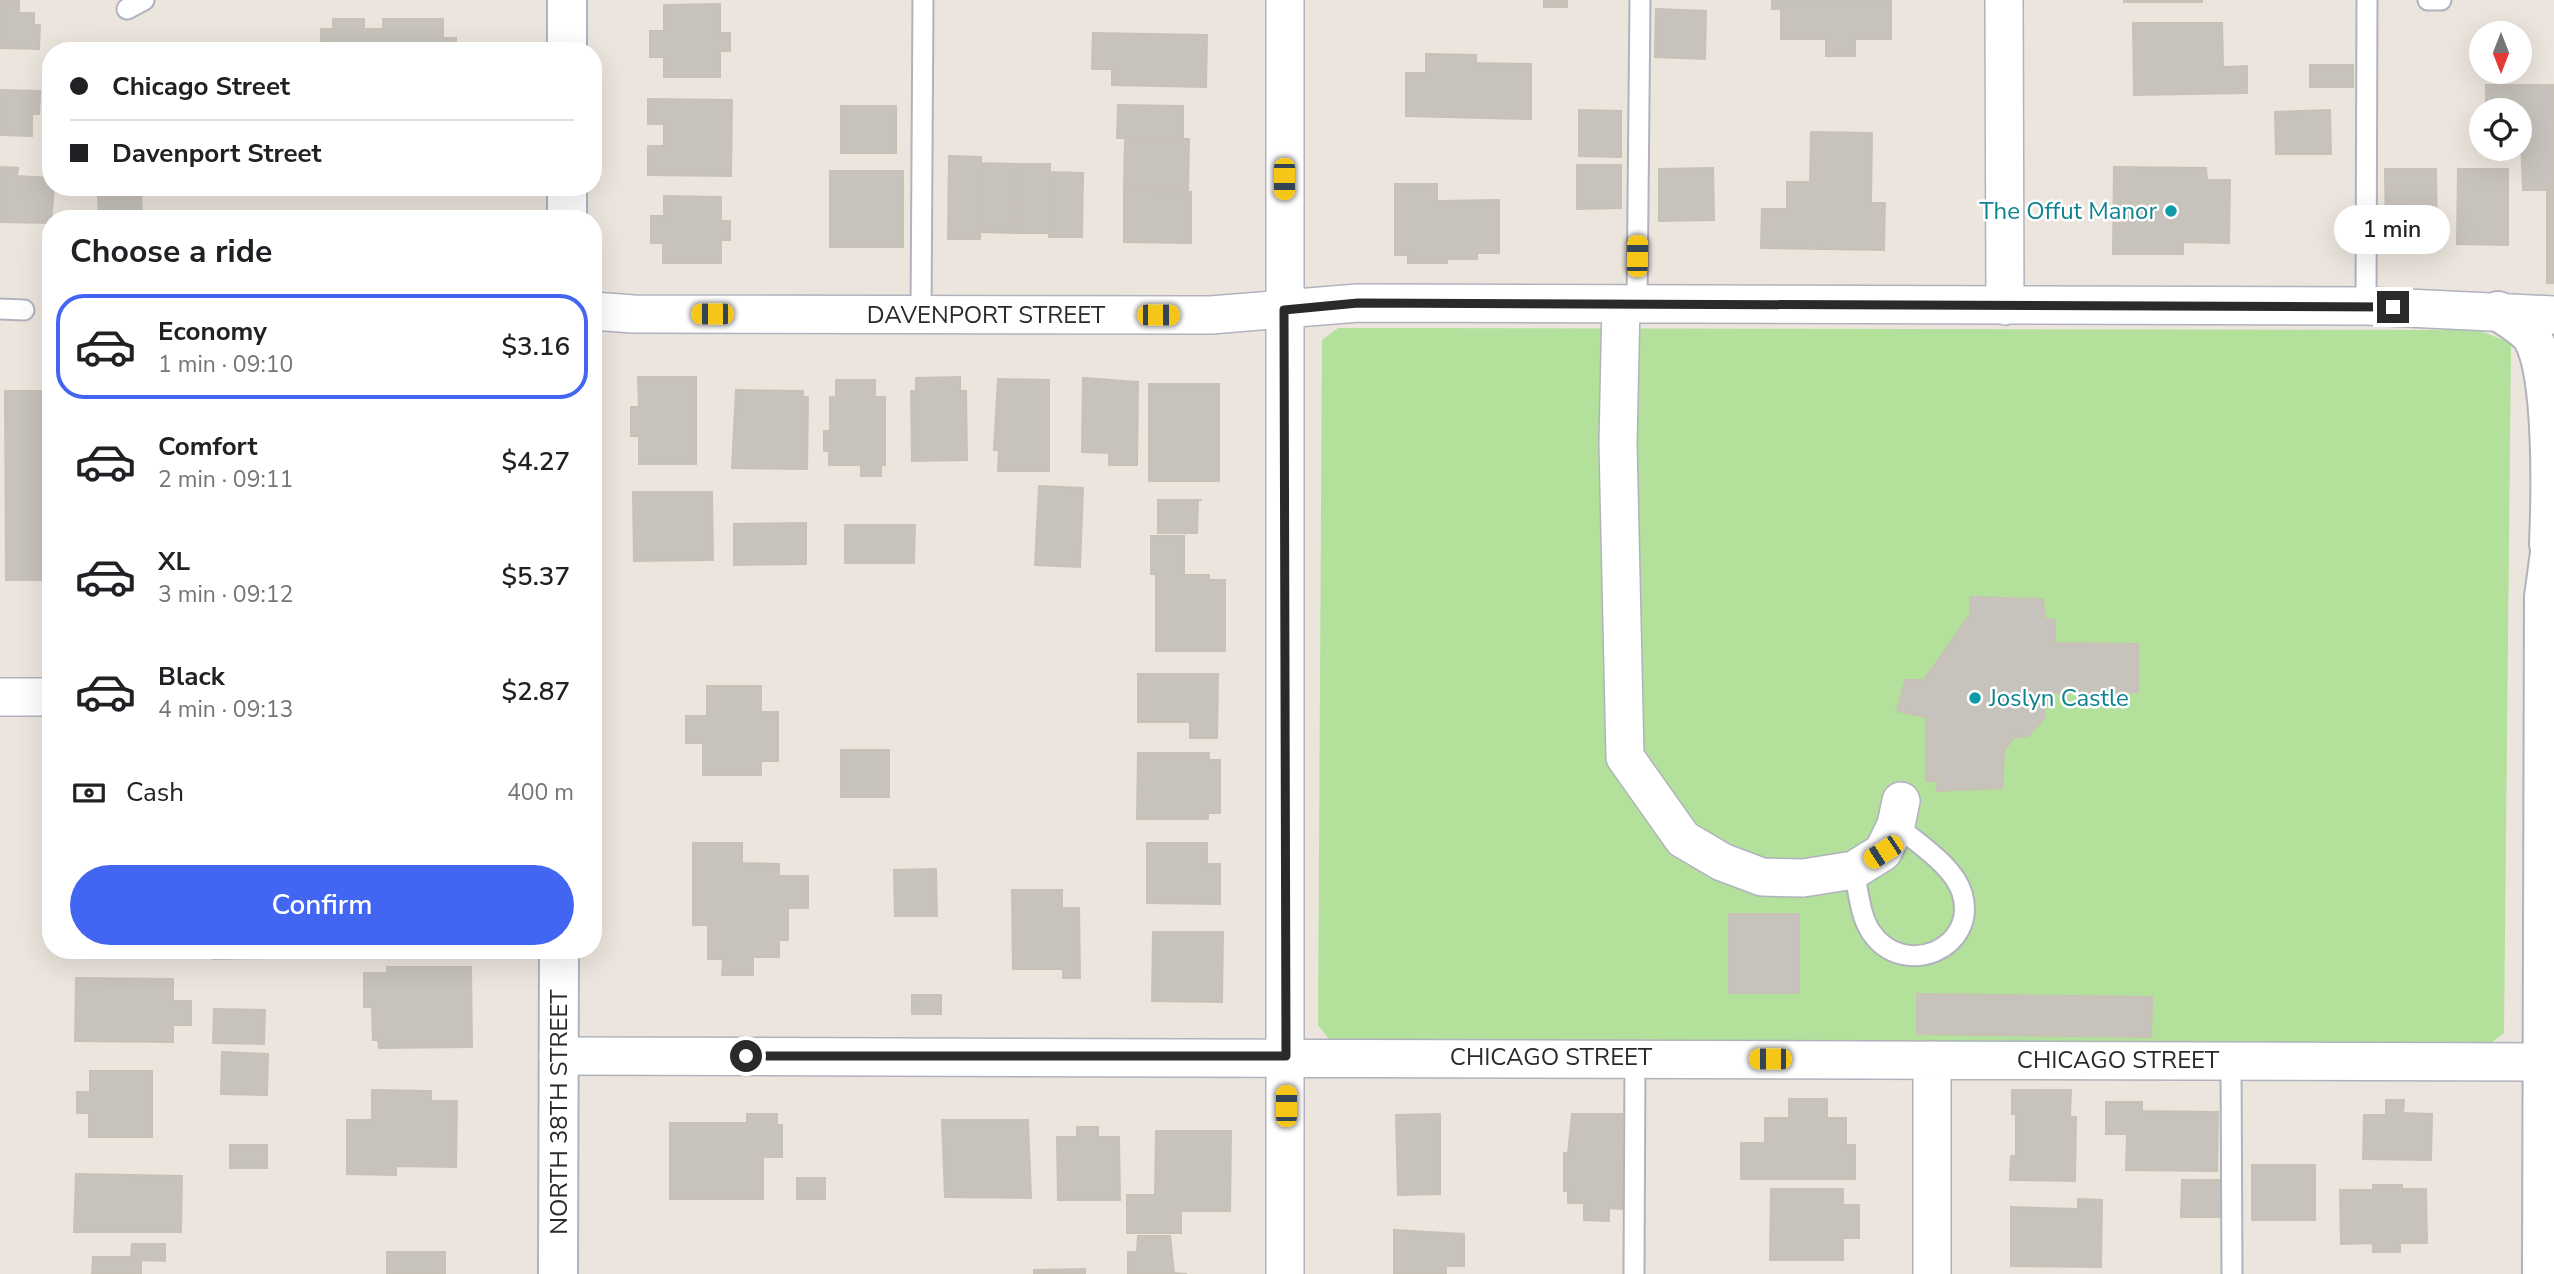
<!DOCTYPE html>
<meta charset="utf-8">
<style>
body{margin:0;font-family:"Nunito Sans",sans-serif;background:#f6f6f6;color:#202124;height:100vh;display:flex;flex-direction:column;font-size:26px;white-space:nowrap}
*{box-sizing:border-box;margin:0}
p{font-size:23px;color:#757577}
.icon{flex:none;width:38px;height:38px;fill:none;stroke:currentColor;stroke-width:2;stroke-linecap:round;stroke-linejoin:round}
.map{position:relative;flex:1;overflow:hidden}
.drawer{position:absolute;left:42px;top:210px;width:560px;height:749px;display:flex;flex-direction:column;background:#fff;border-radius:28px;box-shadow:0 7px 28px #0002}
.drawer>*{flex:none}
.top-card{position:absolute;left:42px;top:42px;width:560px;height:154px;border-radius:28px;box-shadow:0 7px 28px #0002;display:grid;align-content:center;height:154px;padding:0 28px;background:#fff}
.needle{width:46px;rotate:180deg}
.fabs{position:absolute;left:2469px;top:21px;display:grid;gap:14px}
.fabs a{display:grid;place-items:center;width:63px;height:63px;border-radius:50%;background:#fff;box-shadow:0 7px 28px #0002;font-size:35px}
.end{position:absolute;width:32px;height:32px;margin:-16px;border:9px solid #2a2a2a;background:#fff;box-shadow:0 0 0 4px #fff}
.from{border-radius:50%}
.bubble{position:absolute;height:49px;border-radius:24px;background:#fff;box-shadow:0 7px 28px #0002;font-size:23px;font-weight:600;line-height:49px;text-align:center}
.car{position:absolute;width:21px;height:42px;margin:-21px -10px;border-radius:9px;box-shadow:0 0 5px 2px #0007;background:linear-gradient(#f5c518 24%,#345 0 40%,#f5c518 0 76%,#345 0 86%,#f5c518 0)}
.top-card b{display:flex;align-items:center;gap:24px;height:66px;font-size:26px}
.top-card b+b{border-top:2px solid #e0e0e0}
.top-card i{width:18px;height:18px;background:#202124}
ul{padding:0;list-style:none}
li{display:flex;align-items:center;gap:21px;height:105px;margin:0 14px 10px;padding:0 14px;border:4px solid transparent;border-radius:28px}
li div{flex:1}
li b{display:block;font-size:26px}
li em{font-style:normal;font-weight:600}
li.on{border-color:#4366f2}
li>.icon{width:63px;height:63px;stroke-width:1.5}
h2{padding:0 28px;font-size:32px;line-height:84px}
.pay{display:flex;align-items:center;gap:18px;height:77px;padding:0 28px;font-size:26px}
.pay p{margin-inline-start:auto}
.primary-button{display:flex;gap:14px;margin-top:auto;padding:14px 28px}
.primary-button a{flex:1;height:80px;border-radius:42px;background:#4366f2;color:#fff;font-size:28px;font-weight:600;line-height:80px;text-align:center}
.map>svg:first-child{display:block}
.green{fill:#b3e09b}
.building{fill:#c7c2bc;stroke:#c7c1b6;stroke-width:2}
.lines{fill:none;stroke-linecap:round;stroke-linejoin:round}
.service-casing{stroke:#b0b3bd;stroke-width:23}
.minor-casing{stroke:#b0b3bd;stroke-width:40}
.tertiary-casing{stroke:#b0b3bd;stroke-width:42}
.secondary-casing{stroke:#b0b3bd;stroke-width:42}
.service{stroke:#fff;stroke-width:19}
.minor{stroke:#fff;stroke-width:37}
.tertiary{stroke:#fff;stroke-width:38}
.secondary{stroke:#fff;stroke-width:38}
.route{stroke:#2a2a2a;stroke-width:9}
.culture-dot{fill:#0f9aa8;stroke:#fff;stroke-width:2.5}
.labels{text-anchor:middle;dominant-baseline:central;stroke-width:5;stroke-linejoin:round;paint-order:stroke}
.culture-label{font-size:24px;fill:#0d838f;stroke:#fff;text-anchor:end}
.street-label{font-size:24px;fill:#2a2a2a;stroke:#fff}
</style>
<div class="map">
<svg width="2554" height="1274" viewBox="0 0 2554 1274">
<rect width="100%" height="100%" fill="#ece5dd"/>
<path class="green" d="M1338,328L2478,330L2511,343L2504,1033L2484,1048L1332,1043L1318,1025L1322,340Z"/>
<path class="building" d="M0,0H19V13H34V25H40L39,49L0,48Z
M1544,0H1567V7H1544Z
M1772,0H1891V39H1855V56H1826V39H1781V9H1772Z
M2124,0H2202V2H2124Z
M720,4V33H730V51H720V77H664V57H650V31H664V5Z
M1656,9L1706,11L1705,59L1655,57Z
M333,19H364V29H383V19H443V38H456V51H321V29H333Z
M2133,23H2222L2223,67L2247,66V93L2134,95Z
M1093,33L1207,35L1206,87L1112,85V69H1092Z
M1426,54L1476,55V63L1531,64V119L1406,116V73H1426Z
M2310,65H2353V87H2310Z
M2486,85H2554V283H2547V190H2523L2520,110H2486Z
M0,90L40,91L39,114H32V136L0,135Z
M648,99L732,100L731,176L648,175V146H664V124H648Z
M1118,105L1183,106V139L1117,138Z
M841,106H896V153H841Z
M1579,110L1621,111V157L1579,156Z
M2330,110L2331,154H2276L2275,112Z
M1811,132L1872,133L1871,203H1885L1884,250L1761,248L1762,209H1787V182H1810Z
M1125,138L1189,139L1188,192L1124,190Z
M949,156L981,157L980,239H948Z
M981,163L1016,164L1015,233L980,232Z
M1016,164H1050L1049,233H1015Z
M1577,165H1621V208L1577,209Z
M0,167L18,168L17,176L50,178L51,187H54L51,223L0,222Z
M2114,167L2206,168L2207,180H2230L2229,243L2183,242V254H2113Z
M1713,168L1714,220L1659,221V169Z
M2385,169H2436L2437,243H2386Z
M2458,169H2508V245L2457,244Z
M830,171H903V247H830Z
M1050,172L1083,173L1082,237H1049Z
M1395,184H1437V201L1499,200V253H1477V259H1447V263H1408V255H1395Z
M1124,190L1191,192V243L1124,242Z
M141,192L142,219H99L98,193Z
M664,196L721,197V221H730V240H721V263H663V243H651V216H664Z
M638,377H696V464H639V436H631V407H639Z
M960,377V391H966L967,460L912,461L911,391H916V378Z
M1083,378L1138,382L1137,465H1109V453L1082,452Z
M998,379L1049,380V471H998L999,450H994Z
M836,380H875V397H885V465H881V476H861V465H829V451H824V431H830V397H836Z
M1149,384H1219V481H1149Z
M736,390L803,391V397H808L807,469L732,468Z
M5,391H51V580H6Z
M1039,486L1083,488L1080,567L1035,565Z
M633,492H712L713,560L634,561Z
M1158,500H1202H1198L1197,533H1158Z
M806,523V564L734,565V524Z
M845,525H915L914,563H845Z
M1151,536H1184V575H1209V580H1225V651H1156V574H1151Z
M1970,597L2043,599L2045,619L2055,620V643L2138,644V692L2054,693L2044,704V719L2028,736L2014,737L2004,751L2002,788L1937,791L1938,781H1926V717L1897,711L1905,680H1924L1971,613Z
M1138,674H1218L1217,738H1190V722H1138Z
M707,686H761V712H778V761H761V775H703V743H686V716H707Z
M841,750H889V797H841Z
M1138,753H1209V760H1220V813H1208V819H1137Z
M693,843H742V863L779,864V876H808V908H788V940H779V957H753V975H722L723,959H708V925H693Z
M1147,843H1207V864H1220V904L1147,903Z
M936,869L937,916H895L894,870Z
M1012,890H1062V908H1079L1080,978H1063V969H1013Z
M1729,914H1799V993H1729Z
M1153,932H1223L1222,1002L1152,1001Z
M213,950H262V958L213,959Z
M387,967H471L472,1047L379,1048L378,1040H373L372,1007H364V973H387Z
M76,978L173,979V1001H191V1025H173V1042L75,1041Z
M1917,994L2152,997L2151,1037L1917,1034Z
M912,995H941V1014H912Z
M214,1009L265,1010L264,1044L213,1043Z
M222,1052L268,1054L267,1095L221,1094Z
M90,1071H152V1137H89V1113H77V1092H90Z
M372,1090L431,1091V1101H457L456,1167L396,1166V1175L347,1174V1120H372Z
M2012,1090H2071L2070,1117H2076L2075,1181L2010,1180L2011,1156H2016V1114H2012Z
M1789,1099H1827V1118H1846V1145H1855V1179H1741V1143H1765V1118H1789Z
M2386,1100H2404L2403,1113L2432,1114L2431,1160L2363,1159L2364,1115H2386Z
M2106,1102H2142V1111L2218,1112L2217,1171L2126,1170L2127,1134H2106Z
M747,1114H777V1125H782V1157H763V1199H670V1123H747Z
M1440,1114V1194L1398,1195L1396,1115Z
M1572,1114H1622V1209L1609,1208V1221L1584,1220V1203H1568V1191H1564V1153H1568Z
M942,1120H1028L1031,1198L945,1197Z
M1077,1127H1098V1137H1119L1120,1200H1058L1057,1137H1077Z
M1156,1131H1231L1230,1211H1181V1233H1127V1195H1155Z
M230,1145H267V1168H230Z
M2252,1165H2315V1220H2252Z
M76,1174L182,1176L181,1232H74Z
M797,1178H825V1199H797Z
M2182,1180H2221V1217H2181Z
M2373,1185H2402V1189H2426L2427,1243H2400V1252H2373V1243L2341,1244L2340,1190H2373Z
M1771,1189H1843V1205H1859V1238H1843V1260H1770Z
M2078,1199L2102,1200L2101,1267L2011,1266V1207L2078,1209Z
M1394,1230L1464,1234V1266H1446V1274H1394Z
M1138,1236H1170L1174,1273L1187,1274H1128V1252H1137Z
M132,1244H165V1261L141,1260V1274H92L93,1257H131Z
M387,1252H445V1274H387Z
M1085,1269V1274H1034V1270Z"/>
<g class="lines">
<g class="service-casing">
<path id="service" d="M2428,0H2441
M127,9L144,0
M1637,304L1640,0
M2366,306L2367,0
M0,309L24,310
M921,314L923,0
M1854,870C1858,889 1860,916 1871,932C1903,980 1979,949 1962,893C1954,866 1917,843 1896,825
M2231,1060L2232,1274
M1634,1274L1635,1058"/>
</g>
<g class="minor-casing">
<path id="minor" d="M1285,0V1274
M2004,0L2005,306
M1621,304L1618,443L1625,757L1683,839L1722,862L1762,877L1803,878L1854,870L1883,852L1896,825L1901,801
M593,311L633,314L1211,315L1358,303L2366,306L2554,315
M0,697H51
M558,1056L2543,1062
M1932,1274V1060"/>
</g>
<g class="tertiary-casing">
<path id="tertiary" d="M567,0V51
M567,187V219
M558,1274L559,950"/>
</g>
<g class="secondary-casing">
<path id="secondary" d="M2498,311C2510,319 2523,326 2532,337C2554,375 2551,496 2549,544
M2542,1274L2544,597L2554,523"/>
</g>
<use href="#service" class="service"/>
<use href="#minor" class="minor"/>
<use href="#tertiary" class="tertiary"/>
<use href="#secondary" class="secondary"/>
</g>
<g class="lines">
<path class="route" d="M746,1056H1286L1284,310L1358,303L2393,307"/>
</g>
<g class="culture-dot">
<circle cx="2171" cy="211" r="7"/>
<circle cx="1975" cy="698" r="7"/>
</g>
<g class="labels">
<g class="culture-label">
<text x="2157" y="211">The Offut Manor</text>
<text x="1989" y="698" text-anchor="start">Joslyn Castle</text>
</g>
<g class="street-label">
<text x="986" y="315">DAVENPORT STREET</text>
<text x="1551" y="1057">CHICAGO STREET</text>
<text x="2118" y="1060">CHICAGO STREET</text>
<text transform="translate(559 1112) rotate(-90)">NORTH 38TH STREET</text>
</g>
</g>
</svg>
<div class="fabs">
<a><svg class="needle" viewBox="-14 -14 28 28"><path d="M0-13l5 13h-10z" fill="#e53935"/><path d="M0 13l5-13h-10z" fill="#757577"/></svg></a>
<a><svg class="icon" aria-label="locate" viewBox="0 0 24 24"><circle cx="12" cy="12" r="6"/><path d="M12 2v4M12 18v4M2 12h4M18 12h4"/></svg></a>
</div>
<i class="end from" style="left:746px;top:1056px"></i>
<i class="end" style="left:2393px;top:307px"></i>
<div class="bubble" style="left:2334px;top:205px;width:116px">1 min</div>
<i class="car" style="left:1284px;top:179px;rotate:180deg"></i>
<i class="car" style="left:1637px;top:256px;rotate:1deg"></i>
<i class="car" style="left:712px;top:314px;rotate:270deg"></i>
<i class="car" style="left:1158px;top:315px;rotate:90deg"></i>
<i class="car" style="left:1883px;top:852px;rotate:237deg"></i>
<i class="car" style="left:1770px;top:1059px;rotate:270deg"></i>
<i class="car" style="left:1286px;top:1106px;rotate:0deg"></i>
<div class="top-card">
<b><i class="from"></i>Chicago Street</b>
<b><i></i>Davenport Street</b>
</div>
<section class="drawer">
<h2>Choose a ride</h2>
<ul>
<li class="on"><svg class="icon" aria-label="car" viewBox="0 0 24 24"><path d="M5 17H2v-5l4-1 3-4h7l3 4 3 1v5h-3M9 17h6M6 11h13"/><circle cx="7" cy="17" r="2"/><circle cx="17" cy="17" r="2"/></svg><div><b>Economy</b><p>1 min · 09:10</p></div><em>$3.16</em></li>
<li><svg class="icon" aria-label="car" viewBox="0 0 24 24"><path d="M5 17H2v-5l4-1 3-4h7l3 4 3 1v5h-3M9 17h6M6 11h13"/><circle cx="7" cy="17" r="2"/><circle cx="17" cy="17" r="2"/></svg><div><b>Comfort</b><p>2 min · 09:11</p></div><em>$4.27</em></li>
<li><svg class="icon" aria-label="car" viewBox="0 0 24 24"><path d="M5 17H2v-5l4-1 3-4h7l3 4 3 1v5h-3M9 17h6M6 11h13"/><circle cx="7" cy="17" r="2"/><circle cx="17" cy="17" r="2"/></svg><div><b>XL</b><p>3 min · 09:12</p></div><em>$5.37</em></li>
<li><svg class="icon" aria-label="car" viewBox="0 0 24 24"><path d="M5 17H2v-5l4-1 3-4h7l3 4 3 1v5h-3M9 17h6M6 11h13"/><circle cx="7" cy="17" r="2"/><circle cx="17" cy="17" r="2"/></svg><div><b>Black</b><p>4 min · 09:13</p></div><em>$2.87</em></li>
</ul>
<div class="pay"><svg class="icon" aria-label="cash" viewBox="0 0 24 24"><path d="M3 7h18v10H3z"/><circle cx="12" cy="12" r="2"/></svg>Cash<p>400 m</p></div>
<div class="primary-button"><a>Confirm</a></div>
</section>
</div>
